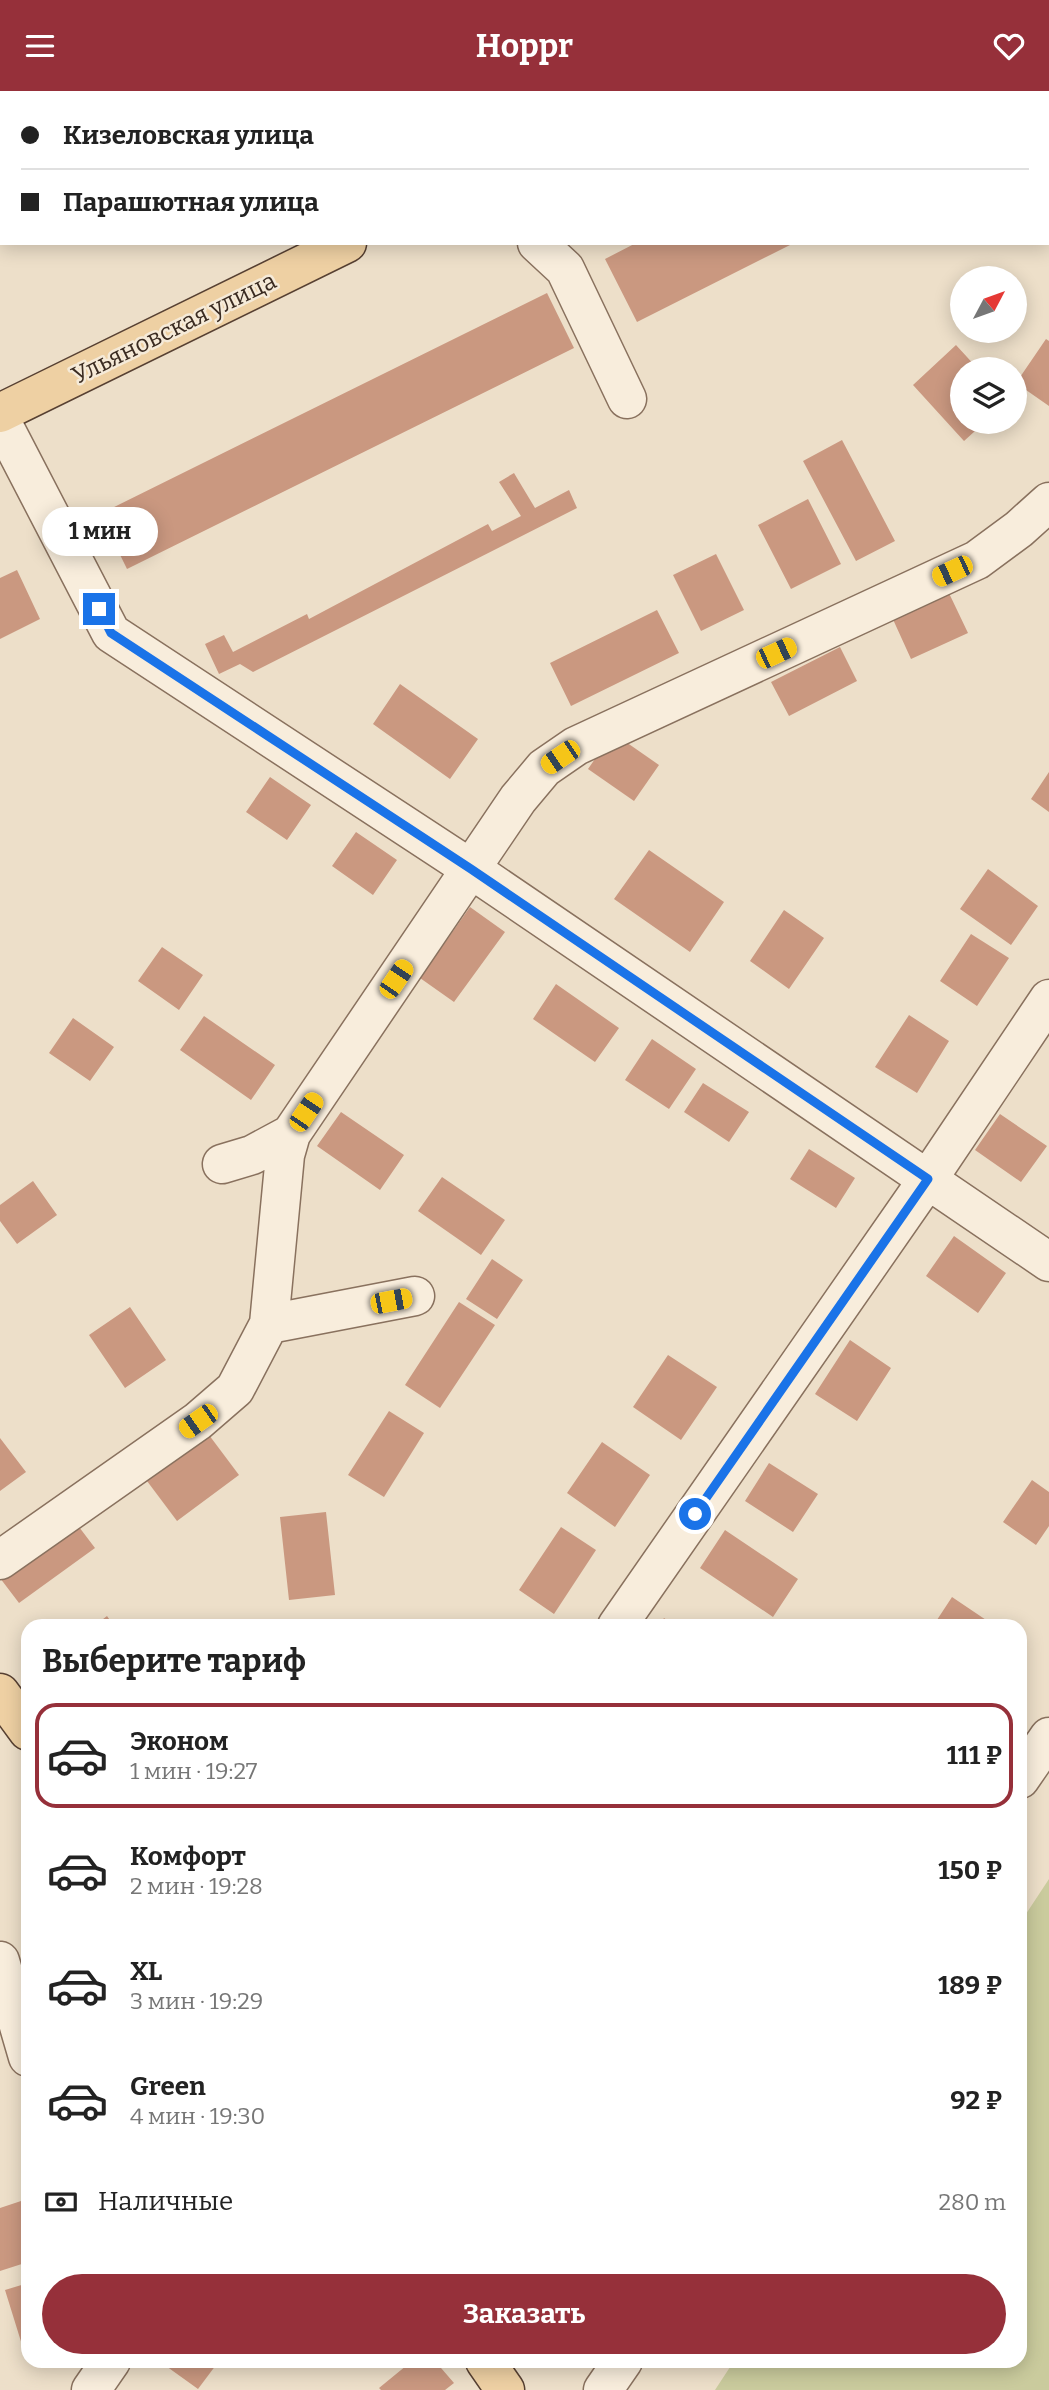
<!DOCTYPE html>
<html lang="ru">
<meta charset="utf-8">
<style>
body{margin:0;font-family:Bitter,serif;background:#f6f6f6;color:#222;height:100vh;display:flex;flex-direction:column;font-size:26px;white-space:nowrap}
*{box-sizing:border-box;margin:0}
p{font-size:23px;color:#767676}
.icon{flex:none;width:38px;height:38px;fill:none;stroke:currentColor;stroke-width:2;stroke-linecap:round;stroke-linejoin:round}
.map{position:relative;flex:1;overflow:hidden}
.details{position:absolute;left:21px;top:1528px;width:1006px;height:749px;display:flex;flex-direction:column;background:#fff;border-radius:21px;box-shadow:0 4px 18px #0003}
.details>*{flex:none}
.top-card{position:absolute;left:0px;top:0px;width:1050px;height:154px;box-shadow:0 4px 18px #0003;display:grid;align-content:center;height:154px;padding:0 21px;background:#fff}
.needle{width:46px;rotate:49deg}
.buttons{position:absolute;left:950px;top:175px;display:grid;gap:14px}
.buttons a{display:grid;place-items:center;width:77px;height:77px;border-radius:50%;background:#fff;box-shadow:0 4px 18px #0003;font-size:35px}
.end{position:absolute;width:32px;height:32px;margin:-16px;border:9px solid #1a73e8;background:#fff;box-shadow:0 0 0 4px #fff}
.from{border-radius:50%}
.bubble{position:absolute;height:49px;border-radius:24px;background:#fff;box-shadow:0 4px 18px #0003;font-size:23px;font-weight:700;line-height:49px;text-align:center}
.car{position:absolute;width:21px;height:42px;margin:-21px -10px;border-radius:9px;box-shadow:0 0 5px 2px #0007;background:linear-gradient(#f5c518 24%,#345 0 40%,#f5c518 0 76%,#345 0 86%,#f5c518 0)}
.top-card b{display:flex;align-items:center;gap:24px;height:66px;font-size:26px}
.top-card b+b{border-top:2px solid #e0e0e0}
.top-card i{width:18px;height:18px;background:#222}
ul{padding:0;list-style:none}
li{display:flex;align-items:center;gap:21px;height:105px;margin:0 14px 10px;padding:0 7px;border:4px solid transparent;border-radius:21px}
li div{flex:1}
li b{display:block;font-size:26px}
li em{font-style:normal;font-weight:700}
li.selected{border-color:#96303a}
li>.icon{width:63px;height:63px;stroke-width:1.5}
h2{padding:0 21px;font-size:32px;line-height:84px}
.pay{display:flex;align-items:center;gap:18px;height:77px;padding:0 21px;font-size:26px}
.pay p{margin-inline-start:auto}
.cta{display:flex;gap:14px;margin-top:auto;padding:14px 21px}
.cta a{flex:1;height:80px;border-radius:42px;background:#96303a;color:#fff;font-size:28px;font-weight:700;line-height:80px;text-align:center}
header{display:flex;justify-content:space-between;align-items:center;height:91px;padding:0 21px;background:#96303a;color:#fff;font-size:32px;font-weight:700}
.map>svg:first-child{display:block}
.green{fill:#cacb9d}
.building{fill:#ca9880}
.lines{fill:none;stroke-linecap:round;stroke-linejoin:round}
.minor-casing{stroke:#89715e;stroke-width:41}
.major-casing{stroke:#574032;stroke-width:41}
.minor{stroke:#f8eddc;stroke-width:38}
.major{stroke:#eed0a3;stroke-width:38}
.route{stroke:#1a73e8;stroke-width:9}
.labels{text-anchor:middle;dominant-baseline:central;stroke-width:5;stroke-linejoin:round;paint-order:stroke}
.street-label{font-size:24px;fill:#3a2b21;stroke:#f5ead8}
</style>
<header><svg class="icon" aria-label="menu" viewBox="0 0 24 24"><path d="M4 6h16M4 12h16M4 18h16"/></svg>Hoppr<svg class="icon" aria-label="heart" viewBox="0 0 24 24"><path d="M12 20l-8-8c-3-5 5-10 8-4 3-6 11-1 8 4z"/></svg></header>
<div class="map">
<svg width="1049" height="2299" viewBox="0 0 1049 2299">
<rect width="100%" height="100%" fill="#eddfc9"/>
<path class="green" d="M1049,1788V2299H715L734,2270H1020V1832Z"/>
<path class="building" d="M636,152H794L637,231L605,168Z
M547,202L574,257L127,478L100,423Z
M1046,248L1049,250V315L1016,292Z
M956,254L978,278H962V331H985L964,350L913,294Z
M842,349L895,450L856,470L803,370Z
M514,382L535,417L569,399L577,417L253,581L240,573L219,583L205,553L224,544L233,561L307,523L309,528L488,433L492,440L521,425L499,391Z
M808,408L841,473L791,498L758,434Z
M716,463L744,519L701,540L673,484Z
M17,479L40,528L0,548V487Z
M947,498L968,542L911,568L891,524Z
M657,519L679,562L571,615L550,572Z
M840,556L857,590L789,625L771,591Z
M400,593L478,648L450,688L373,633Z
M613,642L659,674L634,710L588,678Z
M1049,681V721L1031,708Z
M270,686L311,714L287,749L246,721Z
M356,741L397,769L373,804L332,775Z
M649,759L724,811L690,861L614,808Z
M988,778L1038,815L1011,854L960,818Z
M470,816L505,841L454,911L420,887Z
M784,819L824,847L789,898L750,870Z
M971,843L1009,867L977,915L940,890Z
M162,856L203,884L179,919L138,890Z
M556,893L619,937L595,971L533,928Z
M909,924L949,950L917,1002L875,976Z
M204,925L275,974L251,1009L180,959Z
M73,927L114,956L90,990L49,962Z
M652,948L696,978L669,1018L625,989Z
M703,992L749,1021L729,1051L684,1021Z
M341,1021L404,1064L380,1099L317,1055Z
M1000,1023L1047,1055L1021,1091L975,1059Z
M809,1058L855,1087L836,1117L790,1088Z
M442,1086L505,1129L481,1164L418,1120Z
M33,1090L57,1124L17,1153L0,1130V1114Z
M954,1145L1006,1182L978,1222L926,1185Z
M492,1168L523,1189L497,1228L466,1208Z
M459,1211L495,1234L440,1317L405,1294Z
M130,1216L166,1269L125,1297L89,1244Z
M850,1249L891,1277L857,1330L815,1303Z
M668,1264L717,1296L681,1349L633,1316Z
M389,1320L424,1342L384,1406L348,1384Z
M209,1344L239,1384L177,1430L147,1390Z
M0,1347L26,1381L0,1400Z
M602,1351L650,1384L615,1436L567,1402Z
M769,1372L818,1403L793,1441L745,1410Z
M1032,1389L1049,1401V1435L1036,1454L1003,1431Z
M326,1421L335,1504L289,1509L280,1426Z
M73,1428L95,1457L19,1512L0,1487Z
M561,1436L596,1459L554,1523L519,1499Z
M725,1439L798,1488L773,1526L700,1477Z
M952,1506L995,1535H933Z
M107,1525L114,1535H94Z
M664,1527L675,1535H659Z
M21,2110L28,2134V2171L0,2180V2117Z
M28,2192V2255L23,2257L5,2199Z
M159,2270H219L198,2298Z
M412,2270H435L454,2292L445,2299H381L379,2297Z"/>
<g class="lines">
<g class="minor-casing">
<path id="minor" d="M1034,0L1035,2
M1048,30L1049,31
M537,152L565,178L627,308
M0,328L111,542L471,778L1049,1171
M222,1073L252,1064L291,1043
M269,1233L415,1205
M0,1469L198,1330L235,1298L269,1233L285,1064L291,1043L518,708L544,677L576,655L977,469L1019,438L1049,411
M617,1535L928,1088L1049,908
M1020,1688L1049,1646
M0,1870L28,1966
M91,2299L111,2270
M603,2299L623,2270"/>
</g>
<g class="major-casing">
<path id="major" d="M663,2L667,0
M0,322L347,152
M0,1602L28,1640
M485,2270L505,2299"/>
</g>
<use href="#minor" class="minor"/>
<use href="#major" class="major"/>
</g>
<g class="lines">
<path class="route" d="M99,518L111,542L471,778L928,1088L695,1423"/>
</g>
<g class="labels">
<g class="street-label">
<text transform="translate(174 237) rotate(-26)">Ульяновская улица</text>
</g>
</g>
</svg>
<div class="buttons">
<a><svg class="needle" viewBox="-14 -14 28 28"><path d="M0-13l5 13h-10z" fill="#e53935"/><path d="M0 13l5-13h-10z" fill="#767676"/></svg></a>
<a><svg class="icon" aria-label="layers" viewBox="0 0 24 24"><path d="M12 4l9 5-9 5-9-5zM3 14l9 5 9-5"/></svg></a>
</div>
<i class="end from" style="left:695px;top:1423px"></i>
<i class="end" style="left:99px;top:518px"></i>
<div class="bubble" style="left:42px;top:416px;width:116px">1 мин</div>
<i class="car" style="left:952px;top:480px;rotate:245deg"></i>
<i class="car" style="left:776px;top:562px;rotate:65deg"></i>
<i class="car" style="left:560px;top:666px;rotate:236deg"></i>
<i class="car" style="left:396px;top:888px;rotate:34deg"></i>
<i class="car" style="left:306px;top:1021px;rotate:34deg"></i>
<i class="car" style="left:391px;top:1210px;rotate:79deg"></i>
<i class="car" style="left:198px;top:1330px;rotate:235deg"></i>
<div class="top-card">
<b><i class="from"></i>Кизеловская улица</b>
<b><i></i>Парашютная улица</b>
</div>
<section class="details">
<h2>Выберите тариф</h2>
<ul>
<li class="selected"><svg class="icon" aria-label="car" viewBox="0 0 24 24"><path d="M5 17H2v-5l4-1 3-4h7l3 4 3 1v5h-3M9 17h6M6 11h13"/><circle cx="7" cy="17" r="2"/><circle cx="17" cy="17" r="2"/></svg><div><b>Эконом</b><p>1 мин · 19:27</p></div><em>111 ₽</em></li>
<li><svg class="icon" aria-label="car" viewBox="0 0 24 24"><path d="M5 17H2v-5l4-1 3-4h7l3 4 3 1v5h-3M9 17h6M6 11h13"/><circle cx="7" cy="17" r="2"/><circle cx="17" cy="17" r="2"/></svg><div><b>Комфорт</b><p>2 мин · 19:28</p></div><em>150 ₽</em></li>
<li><svg class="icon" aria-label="car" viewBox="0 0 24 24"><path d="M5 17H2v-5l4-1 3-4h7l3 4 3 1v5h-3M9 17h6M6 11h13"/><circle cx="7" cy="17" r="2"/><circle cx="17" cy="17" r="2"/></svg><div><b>XL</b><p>3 мин · 19:29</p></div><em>189 ₽</em></li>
<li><svg class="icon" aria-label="car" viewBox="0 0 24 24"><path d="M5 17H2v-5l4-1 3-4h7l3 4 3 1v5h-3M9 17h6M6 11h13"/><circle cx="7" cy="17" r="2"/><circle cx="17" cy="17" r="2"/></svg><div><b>Green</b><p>4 мин · 19:30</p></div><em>92 ₽</em></li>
</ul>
<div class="pay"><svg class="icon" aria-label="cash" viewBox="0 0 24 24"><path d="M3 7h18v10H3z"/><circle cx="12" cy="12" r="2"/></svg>Наличные<p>280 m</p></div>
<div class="cta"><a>Заказать</a></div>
</section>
</div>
